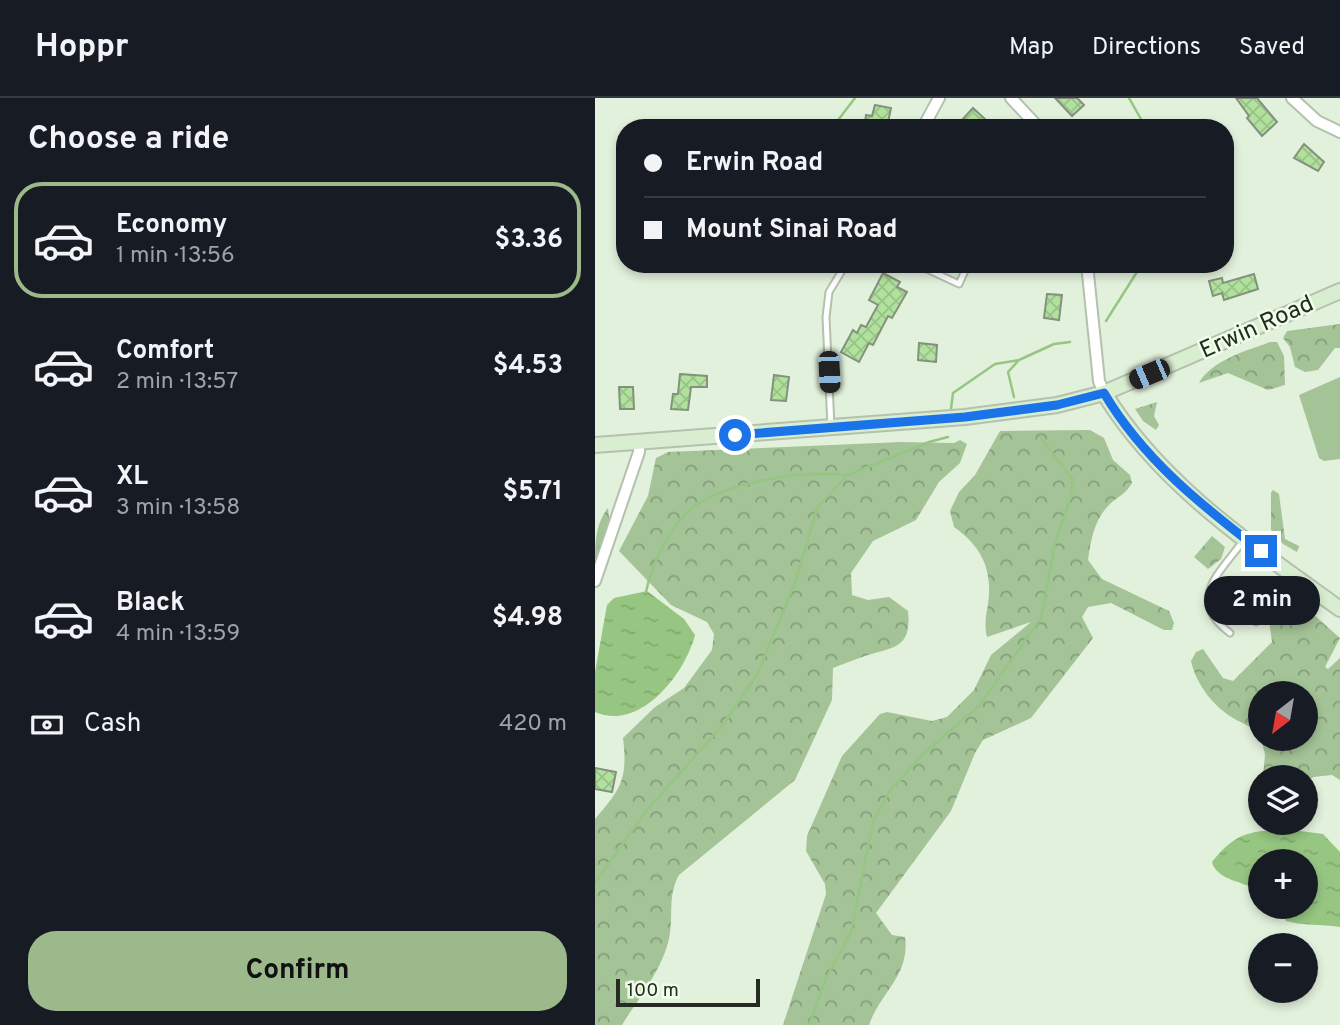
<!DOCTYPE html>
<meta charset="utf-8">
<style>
body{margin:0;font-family:Overpass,sans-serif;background:#242831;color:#f1f3f6;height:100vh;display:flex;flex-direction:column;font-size:26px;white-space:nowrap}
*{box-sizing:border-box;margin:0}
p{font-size:23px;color:#9ea1a6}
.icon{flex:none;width:38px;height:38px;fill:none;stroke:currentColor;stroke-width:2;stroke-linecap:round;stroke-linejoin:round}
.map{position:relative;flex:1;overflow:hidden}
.details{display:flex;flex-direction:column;background:#171b24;width:595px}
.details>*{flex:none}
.hud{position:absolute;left:21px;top:21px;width:618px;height:154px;border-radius:28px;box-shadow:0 4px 10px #0003;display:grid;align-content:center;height:154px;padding:0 28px;background:#171b24}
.needle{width:46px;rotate:211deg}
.fabs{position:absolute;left:653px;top:583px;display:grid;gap:14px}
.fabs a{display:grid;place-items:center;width:70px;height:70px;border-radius:50%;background:#171b24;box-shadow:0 4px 10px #0003;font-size:35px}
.scale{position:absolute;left:21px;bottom:18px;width:144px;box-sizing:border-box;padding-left:7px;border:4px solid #252b23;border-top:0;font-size:19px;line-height:24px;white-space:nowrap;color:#252b23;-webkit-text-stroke:5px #effee9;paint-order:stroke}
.end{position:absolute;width:32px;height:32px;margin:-16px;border:9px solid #1a73e8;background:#fff;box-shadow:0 0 0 4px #fff}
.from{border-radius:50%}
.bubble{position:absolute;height:49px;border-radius:24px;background:#171b24;box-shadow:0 4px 10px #0003;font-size:23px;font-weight:700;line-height:49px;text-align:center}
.car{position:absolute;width:21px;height:42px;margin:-21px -10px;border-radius:9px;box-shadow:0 0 5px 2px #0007;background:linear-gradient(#222 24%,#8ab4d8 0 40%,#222 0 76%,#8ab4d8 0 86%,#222 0)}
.hud b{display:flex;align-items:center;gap:24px;height:66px;font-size:26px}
.hud b+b{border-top:2px solid #363941}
.hud i{width:18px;height:18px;background:#f1f3f6}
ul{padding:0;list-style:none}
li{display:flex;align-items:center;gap:21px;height:116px;margin:0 14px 10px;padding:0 14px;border:4px solid transparent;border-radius:28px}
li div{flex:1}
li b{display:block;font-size:26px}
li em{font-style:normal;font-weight:700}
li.current{border-color:#9cb98c}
li>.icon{width:63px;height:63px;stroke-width:1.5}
h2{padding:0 28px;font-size:32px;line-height:84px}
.pay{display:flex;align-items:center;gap:18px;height:77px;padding:0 28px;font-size:26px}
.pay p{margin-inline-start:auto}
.button{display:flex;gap:14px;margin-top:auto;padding:14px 28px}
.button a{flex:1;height:80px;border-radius:28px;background:#9cb98c;color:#111;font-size:28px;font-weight:700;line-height:80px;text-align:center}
header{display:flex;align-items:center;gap:42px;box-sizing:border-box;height:98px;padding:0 35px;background:#171b24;border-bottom:2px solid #363941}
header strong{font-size:33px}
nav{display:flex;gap:38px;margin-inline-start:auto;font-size:24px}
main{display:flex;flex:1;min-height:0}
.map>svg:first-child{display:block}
.green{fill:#a4c397}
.forest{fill:url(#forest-crowns)}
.water{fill:url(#water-ripples)}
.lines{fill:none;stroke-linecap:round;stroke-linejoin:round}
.stream{stroke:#96c682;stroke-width:2.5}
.building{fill:url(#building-cross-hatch);stroke:#84917e;stroke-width:2}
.lane-casing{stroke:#b3c1ad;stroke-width:9}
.street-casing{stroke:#b3c1ad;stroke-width:14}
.secondary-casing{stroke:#b3c1ad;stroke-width:18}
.lane{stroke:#fff;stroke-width:5}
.street{stroke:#fff;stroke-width:10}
.secondary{stroke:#d9eed0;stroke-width:14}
.route{stroke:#1a73e8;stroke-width:9}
.labels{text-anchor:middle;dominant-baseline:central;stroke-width:5;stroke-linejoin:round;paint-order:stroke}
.street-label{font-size:24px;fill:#252b23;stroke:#effee9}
</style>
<header>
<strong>Hoppr</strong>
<nav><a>Map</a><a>Directions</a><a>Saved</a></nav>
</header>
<main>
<section class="details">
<h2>Choose a ride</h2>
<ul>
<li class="current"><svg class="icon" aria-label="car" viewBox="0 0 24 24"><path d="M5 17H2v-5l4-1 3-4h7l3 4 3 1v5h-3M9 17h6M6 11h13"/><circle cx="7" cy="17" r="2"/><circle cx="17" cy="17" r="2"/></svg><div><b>Economy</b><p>1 min · 13:56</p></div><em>$3.36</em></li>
<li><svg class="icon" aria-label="car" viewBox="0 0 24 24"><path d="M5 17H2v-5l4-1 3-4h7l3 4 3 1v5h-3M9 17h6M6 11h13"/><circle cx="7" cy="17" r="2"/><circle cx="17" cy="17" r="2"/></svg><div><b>Comfort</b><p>2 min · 13:57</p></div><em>$4.53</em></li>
<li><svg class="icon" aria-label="car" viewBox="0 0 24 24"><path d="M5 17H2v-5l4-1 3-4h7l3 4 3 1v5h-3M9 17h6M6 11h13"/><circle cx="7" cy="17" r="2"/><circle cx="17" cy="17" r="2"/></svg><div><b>XL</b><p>3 min · 13:58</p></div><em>$5.71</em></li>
<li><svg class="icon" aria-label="car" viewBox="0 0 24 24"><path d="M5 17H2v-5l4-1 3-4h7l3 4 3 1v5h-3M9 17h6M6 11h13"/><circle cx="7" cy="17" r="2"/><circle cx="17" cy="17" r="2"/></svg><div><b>Black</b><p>4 min · 13:59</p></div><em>$4.98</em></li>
</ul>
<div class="pay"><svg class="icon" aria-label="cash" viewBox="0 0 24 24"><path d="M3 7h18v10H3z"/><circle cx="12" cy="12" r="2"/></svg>Cash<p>420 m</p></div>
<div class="button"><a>Confirm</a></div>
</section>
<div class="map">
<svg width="745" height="927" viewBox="0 0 745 927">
<defs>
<pattern id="forest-crowns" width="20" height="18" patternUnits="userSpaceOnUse" patternTransform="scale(1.75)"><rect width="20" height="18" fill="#a4c397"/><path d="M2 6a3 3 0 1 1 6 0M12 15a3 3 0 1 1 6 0" fill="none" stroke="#859f7b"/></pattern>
<pattern id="water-ripples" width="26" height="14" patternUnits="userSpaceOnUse" patternTransform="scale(1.75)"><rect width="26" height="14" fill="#96c682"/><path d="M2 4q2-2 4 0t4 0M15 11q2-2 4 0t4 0" fill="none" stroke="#81aa70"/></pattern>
<pattern id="building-cross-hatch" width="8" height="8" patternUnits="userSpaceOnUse" patternTransform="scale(1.75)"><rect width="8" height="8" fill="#b1e29d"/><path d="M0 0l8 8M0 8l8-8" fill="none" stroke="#98c287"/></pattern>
</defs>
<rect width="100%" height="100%" fill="#e2f1dc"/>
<path class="green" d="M745,279V361L729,363L724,360L704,297Z"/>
<path class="forest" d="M745,226V250H740L723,272L710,274L700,269L695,249L688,240L692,233Z
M675,244H682L689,258L690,287L673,292L633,275L604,285C617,262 651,253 675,244Z
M562,304L559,318L564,327L561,332L548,323L540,311Z
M495,332L509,340L518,362L535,377L537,385C531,395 526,397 517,404C500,419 496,440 493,462L507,481L574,513L579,525L577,532H569L516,505L493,509L487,519L498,540L436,620L388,642L380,655L356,713L281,815L297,837L310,839C315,878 286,893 274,927H188L231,796L230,786L211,753L212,738L247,658L285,616L292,614L337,623L352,619L379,592L396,557L436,524L392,539C389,526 391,518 393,506C398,471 386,448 359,429L355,413L364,394L380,377L405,333Z
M365,342L372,346L365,365L344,384L321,422L278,443L256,475L257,497L273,502L294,499L313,513C317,551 298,549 270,558C259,562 248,566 238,570L237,602L200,682L84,777C73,797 78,814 75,835C70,869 44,899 27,927H0V721C26,691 33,681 28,640L60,609L89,590L117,552L119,536L112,524L76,507L24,453L53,398L61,360L73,354L306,344L359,345Z
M678,392L684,396L690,441L704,448L702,454L688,446L676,432V395Z
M13,410L15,430L0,469C0,447 0,426 13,410Z
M617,438L630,449L626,461L613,471L599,459Z
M691,492L745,540L730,569L733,571L745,560V682L737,677L718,679L711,685L710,679H668L670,656L666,641L710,640V595H665V639C659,629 648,626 638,620C618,608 601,586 596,563L601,554L608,551L628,580L638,583L677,544L674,522Z"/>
<path class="water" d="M52,493L89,521L100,537C90,576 45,634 0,614V574L12,507L19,500Z
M690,731L728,736L745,754V829C726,826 709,828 691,823L684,809L710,808V763H665V793C650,784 621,782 617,764C641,734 654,734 690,731Z"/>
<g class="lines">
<path class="stream" d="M534,0L551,30
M237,30L260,0
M511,223L547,166
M419,299L413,274L424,262
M356,311L358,295L400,266L424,262L459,246L475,244
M51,494C56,467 77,423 101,407C139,383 208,372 252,377
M0,785L52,712L127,628L162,577L200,485L223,408L253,377L334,344L353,339
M214,927L231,880L256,834L278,724L294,694L328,656L384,608L446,520L460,445L475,402L478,382L446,340"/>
</g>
<path class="building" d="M460,0H482L489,7L477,18Z
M641,0H662L682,24L667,38L652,20L654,18Z
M280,7L296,10L292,29L273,30L274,25L270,24L271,17L277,18Z
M378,10L390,21L382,30H376L367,22Z
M709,46L729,64L723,73L699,60Z
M288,175L305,184L302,189L312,194L297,220L293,218L278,247L274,245L264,264L246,254L258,232L262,235L266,227L271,229L283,207L274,202Z
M659,176L663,191L629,202L627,195L618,198L614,183L627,180L628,185Z
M452,196L467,197L464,222L449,220Z
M324,245L342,247L341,264L323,262Z
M85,276L112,278V289H96L93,312L76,311L78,296H83Z
M179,277L194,279L191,303L176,302Z
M24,289H38L39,311H25Z
M0,670L21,674L17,694L0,691Z"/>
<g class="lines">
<g class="lane-casing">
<path id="lane" d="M321,166L364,186L373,166
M236,329L231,219L234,194L251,166
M661,524L691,476
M635,535C591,502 623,477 648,443"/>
</g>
<g class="street-casing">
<path id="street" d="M416,0L444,30
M697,0L722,23L745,34
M331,24L344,0
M492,166L504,283L509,295
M0,483L44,354V343"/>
</g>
<g class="secondary-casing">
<path id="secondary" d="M509,295C565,387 659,449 745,511
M0,347L370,319L462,307L509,295L745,193"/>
</g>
<use href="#lane" class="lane"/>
<use href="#street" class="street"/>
<use href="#secondary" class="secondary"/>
</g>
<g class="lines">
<path class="route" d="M140,337L370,319L462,307L509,295C548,361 606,407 666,453"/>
</g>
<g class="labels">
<g class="street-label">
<text transform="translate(662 230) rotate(-24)">Erwin Road</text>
</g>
</g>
</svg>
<div class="fabs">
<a><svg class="needle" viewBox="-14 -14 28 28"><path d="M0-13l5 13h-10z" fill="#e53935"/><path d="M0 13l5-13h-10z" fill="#9ea1a6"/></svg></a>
<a><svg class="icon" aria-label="layers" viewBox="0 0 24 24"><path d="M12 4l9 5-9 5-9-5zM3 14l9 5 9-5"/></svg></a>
<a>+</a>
<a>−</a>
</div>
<div class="scale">100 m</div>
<i class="end from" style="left:140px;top:337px"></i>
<i class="end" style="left:666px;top:453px"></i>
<div class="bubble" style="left:609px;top:478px;width:116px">2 min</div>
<i class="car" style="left:234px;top:274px;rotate:177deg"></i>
<i class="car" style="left:554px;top:276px;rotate:247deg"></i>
<div class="hud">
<b><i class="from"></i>Erwin Road</b>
<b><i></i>Mount Sinai Road</b>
</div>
</div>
</main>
